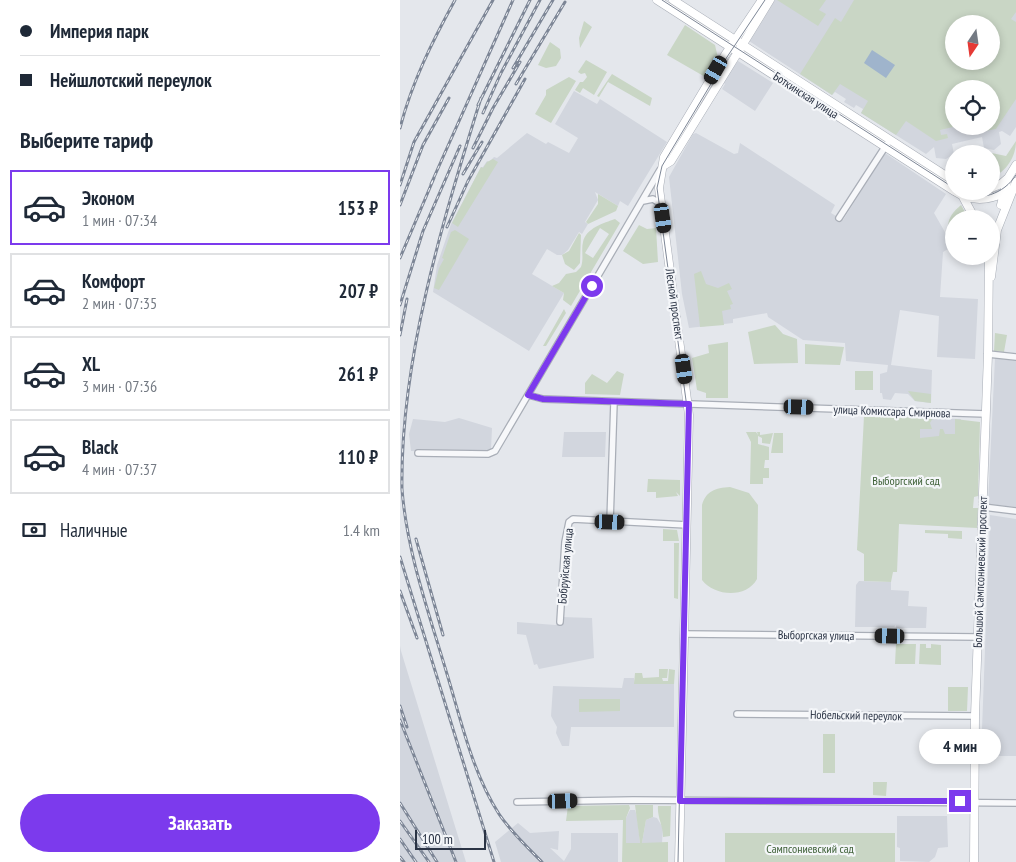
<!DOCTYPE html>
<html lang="ru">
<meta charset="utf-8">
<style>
body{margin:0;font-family:"PT Sans Narrow",sans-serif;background:#f2f2f3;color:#1f2937;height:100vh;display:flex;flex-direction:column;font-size:19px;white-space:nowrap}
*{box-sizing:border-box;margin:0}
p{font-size:16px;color:#747a83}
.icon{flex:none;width:28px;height:28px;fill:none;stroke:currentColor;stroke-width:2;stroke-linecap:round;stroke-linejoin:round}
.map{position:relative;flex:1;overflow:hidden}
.details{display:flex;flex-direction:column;background:#fff;width:400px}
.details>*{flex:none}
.hud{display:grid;align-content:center;height:110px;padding:0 20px;background:#fff}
.needle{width:32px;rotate:193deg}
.buttons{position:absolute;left:545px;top:15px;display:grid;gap:10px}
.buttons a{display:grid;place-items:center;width:55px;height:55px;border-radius:50%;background:#fff;box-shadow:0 2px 8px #0003;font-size:25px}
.scale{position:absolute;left:15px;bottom:12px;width:71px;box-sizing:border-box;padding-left:5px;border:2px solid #2b3445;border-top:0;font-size:14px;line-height:18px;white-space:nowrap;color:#2b3445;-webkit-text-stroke:4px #f4f6f9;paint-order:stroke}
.end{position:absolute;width:22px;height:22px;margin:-11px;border:6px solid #7c3aed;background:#fff;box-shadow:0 0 0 2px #fff}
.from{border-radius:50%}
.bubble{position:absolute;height:35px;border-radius:18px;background:#fff;box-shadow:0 2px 8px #0003;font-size:16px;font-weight:700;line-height:35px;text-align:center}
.car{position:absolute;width:15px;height:30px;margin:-15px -8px;border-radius:6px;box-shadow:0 0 4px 1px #0007;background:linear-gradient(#222 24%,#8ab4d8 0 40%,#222 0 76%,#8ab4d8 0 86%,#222 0)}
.hud b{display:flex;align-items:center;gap:18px;height:48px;font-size:19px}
.hud b+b{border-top:1px solid #e0e1e3}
.hud i{width:12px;height:12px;background:#1f2937}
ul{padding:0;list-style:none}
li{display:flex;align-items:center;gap:15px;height:75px;margin:0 10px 8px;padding:0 10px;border:2px solid #e0e1e3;border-radius:0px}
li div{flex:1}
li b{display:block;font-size:19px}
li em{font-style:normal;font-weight:700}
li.on{border-color:#7c3aed}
li>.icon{width:45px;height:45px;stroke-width:1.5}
h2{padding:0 20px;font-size:22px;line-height:60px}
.pay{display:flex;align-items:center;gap:12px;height:55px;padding:0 20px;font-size:19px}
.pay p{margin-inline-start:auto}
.cta{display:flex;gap:10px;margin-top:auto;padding:10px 20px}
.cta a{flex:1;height:58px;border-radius:30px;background:#7c3aed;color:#fff;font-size:20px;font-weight:700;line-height:58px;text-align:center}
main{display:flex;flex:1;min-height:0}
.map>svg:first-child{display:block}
.built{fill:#d2d6de;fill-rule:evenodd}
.green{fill:#c9d6c5;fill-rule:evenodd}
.water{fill:#9fb4cc}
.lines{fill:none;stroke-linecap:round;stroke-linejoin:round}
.street-casing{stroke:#a9aeb7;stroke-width:8}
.secondary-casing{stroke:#a9aeb7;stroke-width:9}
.street{stroke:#f7f8fa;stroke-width:5.5}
.secondary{stroke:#fff;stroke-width:8}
.tram{stroke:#7d8696;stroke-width:1}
.rail-casing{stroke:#7d8696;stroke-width:3}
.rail{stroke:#f4f6f9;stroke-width:1;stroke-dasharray:4;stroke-linecap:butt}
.route{stroke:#7c3aed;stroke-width:6}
.labels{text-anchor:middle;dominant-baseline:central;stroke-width:4.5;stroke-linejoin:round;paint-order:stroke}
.street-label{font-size:12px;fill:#2b3445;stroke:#f4f6f9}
.park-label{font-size:12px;fill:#3f6138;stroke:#f4f6f9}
</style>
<main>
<section class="details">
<div class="hud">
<b><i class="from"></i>Империя парк</b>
<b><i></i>Нейшлотский переулок</b>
</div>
<h2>Выберите тариф</h2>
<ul>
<li class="on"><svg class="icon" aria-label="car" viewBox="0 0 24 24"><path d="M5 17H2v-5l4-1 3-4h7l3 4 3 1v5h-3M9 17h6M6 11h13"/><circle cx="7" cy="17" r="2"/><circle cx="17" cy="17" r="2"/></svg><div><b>Эконом</b><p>1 мин · 07:34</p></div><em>153 ₽</em></li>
<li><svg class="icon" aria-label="car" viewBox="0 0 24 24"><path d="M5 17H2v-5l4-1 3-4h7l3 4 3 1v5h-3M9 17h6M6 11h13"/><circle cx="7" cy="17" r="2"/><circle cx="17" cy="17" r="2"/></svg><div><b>Комфорт</b><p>2 мин · 07:35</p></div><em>207 ₽</em></li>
<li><svg class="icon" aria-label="car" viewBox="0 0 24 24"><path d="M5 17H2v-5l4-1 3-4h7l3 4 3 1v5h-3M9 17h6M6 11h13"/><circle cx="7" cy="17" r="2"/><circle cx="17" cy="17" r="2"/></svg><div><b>XL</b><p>3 мин · 07:36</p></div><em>261 ₽</em></li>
<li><svg class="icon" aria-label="car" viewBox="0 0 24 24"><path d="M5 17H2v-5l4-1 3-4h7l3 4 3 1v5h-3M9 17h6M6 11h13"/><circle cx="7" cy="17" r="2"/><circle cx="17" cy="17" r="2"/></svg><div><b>Black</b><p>4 мин · 07:37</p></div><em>110 ₽</em></li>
</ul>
<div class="pay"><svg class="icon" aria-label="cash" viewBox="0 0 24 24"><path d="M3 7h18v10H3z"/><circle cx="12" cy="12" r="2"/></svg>Наличные<p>1.4 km</p></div>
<div class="cta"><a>Заказать</a></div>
</section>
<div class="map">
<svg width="616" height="862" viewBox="0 0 616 862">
<rect width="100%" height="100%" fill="#e4e7ec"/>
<path class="built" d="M375,0H616V127L610,136L602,131L599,132L601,144L594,150L584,148L582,137L552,144L554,154L546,159L536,158L534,147L526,154L461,113L463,109L456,105L454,108L444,102L446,99L435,92L432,95L349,41ZM554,24H591V61H554ZM554,89H591V126H554Z
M338,61L373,83L355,111L322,89L325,84L322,82Z
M174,91L197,104L200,99L267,142L228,206L220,201L218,206L195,192L198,200L185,222L188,224L182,234L179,232L168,250L162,255H157L147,249L132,274L164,293L129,351L33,292L37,265L51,224L81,167H83L87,161L89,162L94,157L97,158L127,133L146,144L148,142L169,153L178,138L155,124Z
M296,133L334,154L338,153L340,143L435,205L431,213L443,220L485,153L546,194L534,213L553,246L543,252L540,297L578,299L575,359L537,357L539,316L500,310L491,365L532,370L531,403L515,401L508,394L495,393L491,400L483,399L482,393H480V374L487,372L488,365L446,361L445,343L403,340L368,317L367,313L333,319V323L289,328L282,294L269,177L293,134Z
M595,358L616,361V507L588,504Z
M59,418L92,428L91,449L83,452L11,451L9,434L13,419L45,422Z
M520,418L561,419L560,440H519Z
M164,432H206L205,457H162Z
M590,515L616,519V756H581Z
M459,581L491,582V590L509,591L508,606L527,607L526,628H496V625L494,627H455L456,585Z
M162,617L192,618L194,658L139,669L137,664L134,665L126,635L117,634V622L155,625L162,624Z
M0,646L1,651L66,862H0Z
M224,678H234L235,684H274V727H171L169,746H162L156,733L157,727L151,716L153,686L222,688Z
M230,810H235L237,816L240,843H226V818Z
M497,816H547L548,847L538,848L535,857L529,862L500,861V848L497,847Z
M253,817L257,818L263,828L262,843H242L246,820Z
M118,823L130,833L159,831L158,850L150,848L164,861L171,849V833H218V862H101L95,842Z"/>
<path class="green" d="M377,0H426L419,10L426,14L418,26Z
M454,0H616V12L611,19L616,22V99L596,129L585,131L584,126H591V89H554V126H557L540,130L541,135L547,134L548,138L536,141L506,121L496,135L461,113L468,101L440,84L432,95L400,74L435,18L441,22ZM554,24H591V61H554Z
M184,21L192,27L180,48L179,38Z
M285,25L315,45L318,58L307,78L267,55Z
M150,42L160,49L161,58L156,66L146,68L138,65Z
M186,60L207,72L194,95L183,88L180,93L175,90L180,82H183L187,77L185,73L181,74L178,72Z
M212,74L252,98L250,106L208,82L199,97L197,96Z
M169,77L176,81L151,123L135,114L146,95V90Z
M616,141C616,157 606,172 591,178V154H581L582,151L606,156Z
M93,159L98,162L58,227L52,223L81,167L83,168L87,162Z
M198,194L218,206L216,211L188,224L186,222L198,204Z
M561,205L569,219H565L560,213L554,219V239C543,226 549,215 561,205Z
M215,219L220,223L171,306L163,300L164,293L152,286L159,283L166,274L176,272L181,267C184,258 181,250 183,242C186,228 204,223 215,219ZM200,228L209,234L193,258L185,253Z
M239,225L247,229L256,228L258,262L243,264L223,251Z
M55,230L69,239L39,290L34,288L39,268L44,259L42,258L51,232Z
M179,233L181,235L180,263L174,270L165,264L162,255L169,251Z
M301,271L306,284L318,288L329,283L332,289L327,291L333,304L330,305L331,309L322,311L324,325L300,327L294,274Z
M164,309L166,313L146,346H143Z
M375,325L383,334L397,339L398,363L354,364L348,332Z
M595,333L607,335L604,352L594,351Z
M328,342V398H306V393L297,390L292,358L309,353L308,345Z
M405,344L444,347L440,365L405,364Z
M217,371L224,374L220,395L185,394V383L192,374L207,383Z
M455,371H473V390H455Z
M508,391L531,394V403L515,401Z
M464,416L533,418L530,423L532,429H520V438L539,436L540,429H543L545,434H555V419L580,422L578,496L574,497L573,508H578L577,528L499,524L497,572H493L491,582L464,581V554L457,550Z
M346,432H356L358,435L357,432H360V435L373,433L370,444L362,443V438L358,436V444L369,447V460H365L364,468H369V478H363V484H350L351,442Z
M374,433H383V453H371L370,460Z
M248,479L280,480V496L276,492L278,496L256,498V492H247Z
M330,487L349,493L358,505L357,579C346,599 314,596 302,580V505C306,491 315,488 330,487Z
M263,529L277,530L279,541H263Z
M525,530L562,531V539L548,538V534L525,533Z
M274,543H279L278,599L274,598Z
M496,644H516L515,664H495Z
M520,644H526V648H531V644L541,645V665L519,664Z
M259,669H268L267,678H262L263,681H268L269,669L275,670L274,684H234L235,673H242L243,678L259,677Z
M548,687H568L567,711H548Z
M179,699H220V711L179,712Z
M423,734H435V773H423Z
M473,782H487L486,796L473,795Z
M229,805L230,808L226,818V843H240L235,805H253V817L246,820L242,843L268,842V862H222L223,820L166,821L168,806Z
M258,806H271L270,836L263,837C263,825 257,817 258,806Z
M325,833H495V862H325Z"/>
<path class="water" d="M472,50L495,65L486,78L464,63Z"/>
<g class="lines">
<g class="street-casing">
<path id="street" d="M243,201L253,199L261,204
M439,218L487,144
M588,354L616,357
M128,395L143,399L586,414
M18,453L88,454L95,451L260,170
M583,507L616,511
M210,522L214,402
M160,622L165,542L169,522L173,519L287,525
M285,634L578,637
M337,714L575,716
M117,802L233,800L616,803"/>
</g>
<g class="secondary-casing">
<path id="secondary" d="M257,0L554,191
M273,0L554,181
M263,166L271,161L370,0
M591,188L601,184L608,178
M554,191C571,202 588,201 606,192
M563,197L575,219
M601,205L608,178L616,165
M591,277L597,230L616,182
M279,862L289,415L259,188L264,157L325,55L362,0
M574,862L575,716L588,354L589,256"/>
</g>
<use href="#street" class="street"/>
<use href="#secondary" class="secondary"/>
<path class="tram" d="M262,0L554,188
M560,191C579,203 604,194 616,175
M278,862L288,415L257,188L262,166L327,57L365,0"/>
<g class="rail-casing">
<path id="rail" d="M113,68L153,0
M116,84L165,2
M81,98C43,220 0,360 2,489C7,553 29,613 47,674C61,720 72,772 99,814C111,832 127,847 142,862
M78,105L130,0
M83,113L101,73L140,0
M0,128C12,82 32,42 55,0
M73,148L93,108L120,62
M63,174L82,142
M31,184L113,0
M0,185L14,142L93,0
M0,205L23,145L49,98
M47,227L68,181L125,79
M0,258L34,178
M0,305L23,231L60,146
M0,335L7,299
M16,539L43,635
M0,557L94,862
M0,591L17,638
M0,706L7,727
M0,720L56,862
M0,803L37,862
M0,821L29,862
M0,839L16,862
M0,857L4,862"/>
</g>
<use href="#rail" class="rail"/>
</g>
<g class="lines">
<path class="route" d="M192,286L128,395L143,399L289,404L280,801H560"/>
</g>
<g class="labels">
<g class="street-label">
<text transform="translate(406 95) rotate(33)">Боткинская улица</text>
<text transform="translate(275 304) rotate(82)">Лесной проспект</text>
<text transform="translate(492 411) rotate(2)">улица Комиссара Смирнова</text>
<text transform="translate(165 566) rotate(-85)">Бобруйская улица</text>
<text transform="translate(580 572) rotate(-88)">Большой Сампсониевский проспект</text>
<text transform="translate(416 635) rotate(1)">Выборгская улица</text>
<text transform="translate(456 715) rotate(1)">Нобельский переулок</text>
</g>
<g class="park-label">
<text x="506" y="480">Выборгский сад</text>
<text x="410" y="848">Сампсониевский сад</text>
</g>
</g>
</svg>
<div class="buttons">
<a><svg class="needle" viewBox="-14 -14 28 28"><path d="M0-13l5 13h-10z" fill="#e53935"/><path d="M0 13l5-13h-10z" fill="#747a83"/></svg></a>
<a><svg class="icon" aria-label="locate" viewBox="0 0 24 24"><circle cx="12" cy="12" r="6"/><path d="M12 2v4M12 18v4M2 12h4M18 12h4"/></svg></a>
<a>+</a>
<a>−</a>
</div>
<div class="scale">100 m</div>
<i class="end from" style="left:192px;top:286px"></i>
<i class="end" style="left:560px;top:801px"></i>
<div class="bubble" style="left:519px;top:729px;width:82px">4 мин</div>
<i class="car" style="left:316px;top:70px;rotate:210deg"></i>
<i class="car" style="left:263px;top:218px;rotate:172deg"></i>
<i class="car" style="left:284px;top:369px;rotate:172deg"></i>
<i class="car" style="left:399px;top:407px;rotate:92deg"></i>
<i class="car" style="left:210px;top:522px;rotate:92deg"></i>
<i class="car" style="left:490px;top:636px;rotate:271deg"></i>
<i class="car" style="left:163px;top:801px;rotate:88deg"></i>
</div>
</main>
